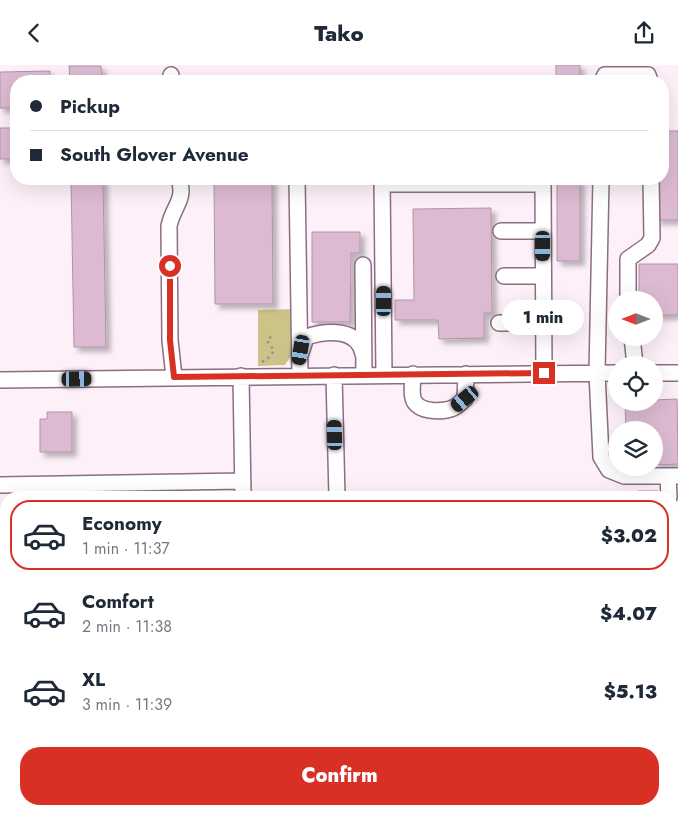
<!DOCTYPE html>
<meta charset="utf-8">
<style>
body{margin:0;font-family:Jost,sans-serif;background:#f6f6f7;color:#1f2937;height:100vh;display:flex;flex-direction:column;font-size:19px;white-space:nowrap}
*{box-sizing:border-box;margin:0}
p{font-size:16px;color:#747a83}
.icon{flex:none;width:28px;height:28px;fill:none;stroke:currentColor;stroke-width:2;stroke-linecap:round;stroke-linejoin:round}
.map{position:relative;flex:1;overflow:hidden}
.sheet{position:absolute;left:0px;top:426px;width:679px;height:324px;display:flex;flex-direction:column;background:#fff;border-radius:20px 20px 0 0;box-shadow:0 5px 20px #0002}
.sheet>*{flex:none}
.top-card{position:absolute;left:10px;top:10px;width:659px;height:110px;border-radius:20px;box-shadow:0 5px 20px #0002;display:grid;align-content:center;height:110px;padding:0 20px;background:#fff}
.needle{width:32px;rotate:270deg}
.tools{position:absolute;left:608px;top:226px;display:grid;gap:10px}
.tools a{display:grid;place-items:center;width:55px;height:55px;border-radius:50%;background:#fff;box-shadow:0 5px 20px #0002;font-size:25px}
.end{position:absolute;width:22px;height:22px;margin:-11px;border:6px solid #d93025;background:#fff;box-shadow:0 0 0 2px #fff}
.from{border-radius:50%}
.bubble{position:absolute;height:35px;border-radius:18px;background:#fff;box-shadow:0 5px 20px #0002;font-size:16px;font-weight:800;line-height:35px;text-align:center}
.car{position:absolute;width:15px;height:30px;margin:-15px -8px;border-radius:6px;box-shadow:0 0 4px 1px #0007;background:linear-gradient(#222 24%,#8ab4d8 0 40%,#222 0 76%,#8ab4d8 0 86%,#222 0)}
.top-card b{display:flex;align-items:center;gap:18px;height:48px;font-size:19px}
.top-card b+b{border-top:1px solid #e0e1e3}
.top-card i{width:12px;height:12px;background:#1f2937}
ul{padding:9px 0 0;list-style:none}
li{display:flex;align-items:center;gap:15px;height:70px;margin:0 10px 8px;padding:0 10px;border:2px solid transparent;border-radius:20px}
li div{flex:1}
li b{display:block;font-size:19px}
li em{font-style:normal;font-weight:800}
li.active{border-color:#d93025}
li>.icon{width:45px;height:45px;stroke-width:1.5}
.primary-button{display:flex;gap:10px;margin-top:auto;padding:10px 20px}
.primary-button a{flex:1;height:58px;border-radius:20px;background:#d93025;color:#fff;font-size:20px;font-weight:800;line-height:58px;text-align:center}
header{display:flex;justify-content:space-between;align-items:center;height:65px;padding:0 20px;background:#fff;font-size:22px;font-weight:800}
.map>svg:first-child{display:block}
.green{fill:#ccc388}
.building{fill:#dcbbd2;stroke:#b293a9;filter:url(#shadow)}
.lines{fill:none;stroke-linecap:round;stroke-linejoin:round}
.minor-casing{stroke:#8c6e84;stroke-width:18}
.major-casing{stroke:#8c6e84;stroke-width:21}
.path{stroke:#9d9098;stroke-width:2.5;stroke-dasharray:2.5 4;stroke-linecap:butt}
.minor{stroke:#fff;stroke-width:15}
.major{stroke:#fff;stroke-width:19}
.route{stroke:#d93025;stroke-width:6}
</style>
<header><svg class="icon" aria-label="back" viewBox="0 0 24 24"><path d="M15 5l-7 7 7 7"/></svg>Tako<svg class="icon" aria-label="share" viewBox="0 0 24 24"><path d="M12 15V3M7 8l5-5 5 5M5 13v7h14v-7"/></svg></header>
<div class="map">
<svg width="678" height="749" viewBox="0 0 678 749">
<defs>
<filter id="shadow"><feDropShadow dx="4.5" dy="4.5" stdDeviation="2.5" flood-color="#0004"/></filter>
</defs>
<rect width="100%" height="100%" fill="#fef0f9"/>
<path class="green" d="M294,244L292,289L285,300L258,301V245Z"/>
<path class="building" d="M556,0H580V16H556Z
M69,1H101L102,16H70Z
M50,6V16H16V43H0V7Z
M0,63H16V94H0Z
M662,66H678V155H656V114H662Z
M71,114H103L106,282H74Z
M214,114H272L273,239H215Z
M557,114H580V196H557Z
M491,143L492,248H484V273L439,274L438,255H395V235H414L413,144Z
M312,167H360V188H351L350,257H312Z
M639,199H678V250H654V235H639Z
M677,334L678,399L654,400V365H626L625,338H654V335Z
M47,347H72V387H40V354H47Z
M638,426H658V432H638Z
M672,624H678V645H672Z
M672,673H678V702H672Z"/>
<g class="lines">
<g class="minor-casing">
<path id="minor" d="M170,16L171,10
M602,16L605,10H648L650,16
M297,114L300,310
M382,114L384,310
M543,114L544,309
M601,114L597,308L601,392L609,405L624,411H678
M382,119H543
M501,166H543
M363,200L364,310
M504,211H543
M628,235V194L648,180L652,173L651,114
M499,258H544
M632,272L635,300
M301,288L306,272C327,265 358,263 363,289
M654,308H678
M413,309C413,317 411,326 413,333C416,348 445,348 455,342C459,340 462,336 465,334L466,309
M334,310L337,432
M241,311L243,432
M174,312L170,275L169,161C173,141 186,135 179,114
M0,315L616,308
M668,411L669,432
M0,420L243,416
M672,475L676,483
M0,523H6
M0,630H6
M672,729H678
M0,739H6
M59,744V749
M245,744V749"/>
</g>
<g class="major-casing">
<path id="major" d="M672,587L678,583"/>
</g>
<path class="path" d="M262,297L271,291L274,285L267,276L273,269"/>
<use href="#minor" class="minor"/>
<use href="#major" class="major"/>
</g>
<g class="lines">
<path class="route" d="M170,201V275L174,312L544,308"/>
</g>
</svg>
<div class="tools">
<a><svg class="needle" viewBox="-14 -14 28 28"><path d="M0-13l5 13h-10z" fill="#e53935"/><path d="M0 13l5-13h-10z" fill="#747a83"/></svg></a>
<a><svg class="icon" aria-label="locate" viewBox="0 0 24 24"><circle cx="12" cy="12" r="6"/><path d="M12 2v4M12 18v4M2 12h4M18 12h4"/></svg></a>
<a><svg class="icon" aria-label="layers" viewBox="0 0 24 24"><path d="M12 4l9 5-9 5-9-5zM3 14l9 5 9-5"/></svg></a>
</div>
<i class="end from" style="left:170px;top:201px"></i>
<i class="end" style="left:544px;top:308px"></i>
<div class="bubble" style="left:502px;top:235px;width:82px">1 min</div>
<i class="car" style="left:543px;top:181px;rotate:180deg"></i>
<i class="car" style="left:384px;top:236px;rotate:0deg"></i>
<i class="car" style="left:301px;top:285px;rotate:190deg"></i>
<i class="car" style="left:77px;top:314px;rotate:89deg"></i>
<i class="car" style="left:465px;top:334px;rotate:230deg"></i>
<i class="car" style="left:335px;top:370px;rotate:358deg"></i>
<div class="top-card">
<b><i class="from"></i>Pickup</b>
<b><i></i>South Glover Avenue</b>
</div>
<section class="sheet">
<ul>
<li class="active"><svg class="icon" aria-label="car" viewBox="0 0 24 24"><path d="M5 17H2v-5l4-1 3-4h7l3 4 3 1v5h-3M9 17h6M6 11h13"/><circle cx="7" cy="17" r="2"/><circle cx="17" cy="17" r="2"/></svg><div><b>Economy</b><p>1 min · 11:37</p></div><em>$3.02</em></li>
<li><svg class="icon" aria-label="car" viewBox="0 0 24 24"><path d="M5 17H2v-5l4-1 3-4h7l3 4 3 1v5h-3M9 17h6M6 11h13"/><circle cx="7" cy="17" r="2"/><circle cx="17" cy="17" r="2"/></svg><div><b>Comfort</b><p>2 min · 11:38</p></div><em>$4.07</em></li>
<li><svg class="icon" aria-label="car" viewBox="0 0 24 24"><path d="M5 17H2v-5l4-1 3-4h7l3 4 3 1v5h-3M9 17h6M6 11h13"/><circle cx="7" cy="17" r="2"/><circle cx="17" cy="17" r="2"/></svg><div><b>XL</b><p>3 min · 11:39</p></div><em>$5.13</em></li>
</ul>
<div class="primary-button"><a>Confirm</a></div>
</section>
</div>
